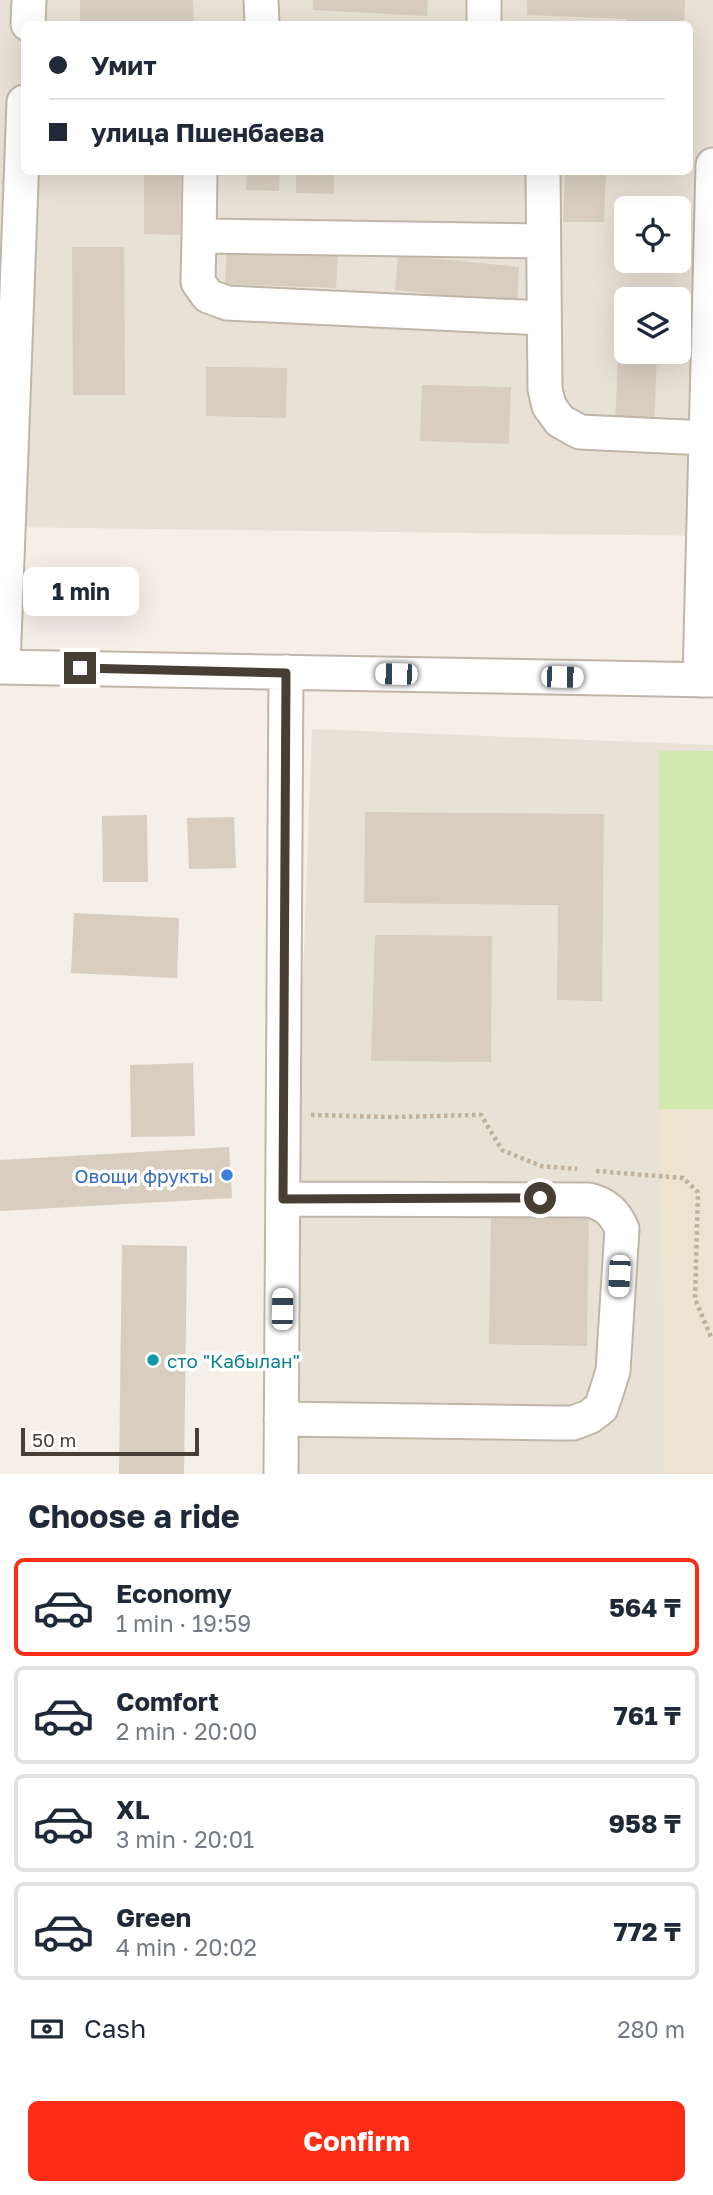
<!DOCTYPE html>
<meta charset="utf-8">
<style>
body{margin:0;font-family:"Golos Text",sans-serif;background:#f2f2f3;color:#1f2937;height:100vh;display:flex;flex-direction:column;font-size:26px;white-space:nowrap}
*{box-sizing:border-box;margin:0}
p{font-size:23px;color:#747a83}
.icon{flex:none;width:38px;height:38px;fill:none;stroke:currentColor;stroke-width:2;stroke-linecap:round;stroke-linejoin:round}
.map{position:relative;height:1474px;overflow:hidden}
.sheet{display:flex;flex-direction:column;background:#fff;flex:1}
.sheet>*{flex:none}
.top-card{position:absolute;left:21px;top:21px;width:672px;height:154px;border-radius:10px;box-shadow:0 7px 28px #0002;display:grid;align-content:center;height:154px;padding:0 28px;background:#fff}
.buttons{position:absolute;left:614px;top:196px;display:grid;gap:14px}
.buttons a{display:grid;place-items:center;width:77px;height:77px;border-radius:10px;background:#fff;box-shadow:0 7px 28px #0002;font-size:35px}
.scale{position:absolute;left:21px;bottom:18px;width:178px;box-sizing:border-box;padding-left:7px;border:4px solid #473f36;border-top:0;font-size:19px;line-height:24px;white-space:nowrap;color:#473f36;-webkit-text-stroke:5px #fff;paint-order:stroke}
.end{position:absolute;width:32px;height:32px;margin:-16px;border:9px solid #473f36;background:#fff;box-shadow:0 0 0 4px #fff}
.from{border-radius:50%}
.bubble{position:absolute;height:49px;border-radius:10px;background:#fff;box-shadow:0 7px 28px #0002;font-size:23px;font-weight:700;line-height:49px;text-align:center}
.car{position:absolute;width:21px;height:42px;margin:-21px -10px;border-radius:9px;box-shadow:0 0 5px 2px #0007;background:linear-gradient(#fff 24%,#345 0 40%,#fff 0 76%,#345 0 86%,#fff 0)}
.top-card b{display:flex;align-items:center;gap:24px;height:66px;font-size:26px}
.top-card b+b{border-top:2px solid #e0e1e3}
.top-card i{width:18px;height:18px;background:#1f2937}
ul{padding:0;list-style:none}
li{display:flex;align-items:center;gap:21px;height:98px;margin:0 14px 10px;padding:0 14px;border:4px solid #e0e1e3;border-radius:10px}
li div{flex:1}
li b{display:block;font-size:26px}
li em{font-style:normal;font-weight:700}
li.on{border-color:#fc2c15}
li>.icon{width:63px;height:63px;stroke-width:1.5}
h2{padding:0 28px;font-size:32px;line-height:84px}
.pay{display:flex;align-items:center;gap:18px;height:77px;padding:0 28px;font-size:26px}
.pay p{margin-inline-start:auto}
.primary-button{display:flex;gap:14px;margin-top:auto;padding:14px 28px}
.primary-button a{flex:1;height:80px;border-radius:10px;background:#fc2c15;color:#fff;font-size:28px;font-weight:700;line-height:80px;text-align:center}
.map>svg:first-child{display:block}
.residential{fill:#e8e1d5;fill-rule:evenodd}
.education{fill:#ede3d0}
.green{fill:#d1e8af}
.building{fill:#d8cdbf}
.lines{fill:none;stroke-linecap:round;stroke-linejoin:round}
.minor-casing{stroke:#bfb6a9;stroke-width:37}
.path{stroke:#c1b19a;stroke-width:4.5;stroke-dasharray:3.5 3.5;stroke-linecap:butt}
.minor{stroke:#fff;stroke-width:33}
.route{stroke:#473f36;stroke-width:9}
.shop-dot{fill:#3f7fe0;stroke:#fff;stroke-width:2.5}
.culture-dot{fill:#0f9aa8;stroke:#fff;stroke-width:2.5}
.labels{text-anchor:middle;dominant-baseline:central;stroke-width:7;stroke-linejoin:round;paint-order:stroke}
.shop-label{font-size:19px;fill:#366cbe;stroke:#fff;text-anchor:end}
.culture-label{font-size:19px;fill:#0d838f;stroke:#fff;text-anchor:start}
</style>
<div class="map">
<svg width="713" height="1474" viewBox="0 0 713 1474">
<rect width="100%" height="100%" fill="#f4efe7"/>
<path class="residential" d="M0,0H713V536L0,527ZM24,24H690V172H24ZM626,208H679V261H626ZM626,299H679V352H626Z
M312,729L713,745V1474H285Z"/>
<path class="education" d="M659,751L713,752V1474H663L664,1369L659,1109Z"/>
<path class="green" d="M659,751H713V1109H659Z"/>
<path class="building" d="M80,0H193L194,24H80Z
M313,0H428L427,16L313,10Z
M527,0H685L684,24H626L627,19L527,15Z
M144,172H181L180,235L144,234Z
M247,172H280L279,191L246,190Z
M296,172H334V194L296,193Z
M425,172H457V175L425,174Z
M565,172H606L604,222H563Z
M72,247H124L125,395H73Z
M227,248L338,252L336,288L225,284Z
M398,255L519,267L517,303L395,290Z
M621,291L660,292L659,299H626V352H657L654,426L615,425Z
M206,367L287,368L286,418L206,416Z
M422,385L511,387L509,444L420,441Z
M365,812L604,814L602,1001L557,1000L558,905L364,903Z
M147,815L148,882H103L102,816Z
M234,817L236,868L189,869L187,818Z
M74,913L179,918L177,978L71,973Z
M375,935L492,936L491,1062L371,1061Z
M193,1063L195,1136L131,1137L130,1065Z
M229,1147L232,1198L0,1211V1160Z
M491,1209L589,1210L587,1346L489,1344Z
M122,1245L187,1246L184,1474H119Z"/>
<g class="lines">
<g class="minor-casing">
<path id="minor" d="M261,0L262,24
M28,24L29,0
M484,24V0
M200,172L199,236L543,241
M543,172L545,389L549,406L560,421L580,432L706,438
M199,236L198,282L208,296L227,303L543,318
M0,667L713,680
M3,667L24,102
M700,680L713,165
M281,1419L556,1423H573L589,1417L601,1408L606,1393L613,1371L622,1229C615,1213 606,1204 589,1200L283,1199
M281,1474L286,672"/>
</g>
<path class="path" d="M311,1115L390,1117L481,1115L502,1150L541,1166L577,1169
M596,1171L683,1178L698,1192L695,1299L711,1337H713"/>
<use href="#minor" class="minor"/>
</g>
<g class="lines">
<path class="route" d="M80,668L286,673L283,1199L540,1198"/>
</g>
<circle class="shop-dot" cx="227" cy="1175" r="7"/>
<circle class="culture-dot" cx="153" cy="1360" r="7"/>
<g class="labels">
<g class="shop-label">
<text x="213" y="1175">Овощи фрукты</text>
</g>
<g class="culture-label">
<text x="167" y="1360">сто "Кабылан"</text>
</g>
</g>
</svg>
<div class="buttons">
<a><svg class="icon" aria-label="locate" viewBox="0 0 24 24"><circle cx="12" cy="12" r="6"/><path d="M12 2v4M12 18v4M2 12h4M18 12h4"/></svg></a>
<a><svg class="icon" aria-label="layers" viewBox="0 0 24 24"><path d="M12 4l9 5-9 5-9-5zM3 14l9 5 9-5"/></svg></a>
</div>
<div class="scale">50 m</div>
<i class="end from" style="left:540px;top:1198px"></i>
<i class="end" style="left:80px;top:668px"></i>
<div class="bubble" style="left:23px;top:567px;width:116px">1 min</div>
<i class="car" style="left:396px;top:674px;rotate:271deg"></i>
<i class="car" style="left:562px;top:677px;rotate:91deg"></i>
<i class="car" style="left:619px;top:1276px;rotate:183deg"></i>
<i class="car" style="left:282px;top:1309px;rotate:1deg"></i>
<div class="top-card">
<b><i class="from"></i>Умит</b>
<b><i></i>улица Пшенбаева</b>
</div>
</div>
<section class="sheet">
<h2>Choose a ride</h2>
<ul>
<li class="on"><svg class="icon" aria-label="car" viewBox="0 0 24 24"><path d="M5 17H2v-5l4-1 3-4h7l3 4 3 1v5h-3M9 17h6M6 11h13"/><circle cx="7" cy="17" r="2"/><circle cx="17" cy="17" r="2"/></svg><div><b>Economy</b><p>1 min · 19:59</p></div><em>564 ₸</em></li>
<li><svg class="icon" aria-label="car" viewBox="0 0 24 24"><path d="M5 17H2v-5l4-1 3-4h7l3 4 3 1v5h-3M9 17h6M6 11h13"/><circle cx="7" cy="17" r="2"/><circle cx="17" cy="17" r="2"/></svg><div><b>Comfort</b><p>2 min · 20:00</p></div><em>761 ₸</em></li>
<li><svg class="icon" aria-label="car" viewBox="0 0 24 24"><path d="M5 17H2v-5l4-1 3-4h7l3 4 3 1v5h-3M9 17h6M6 11h13"/><circle cx="7" cy="17" r="2"/><circle cx="17" cy="17" r="2"/></svg><div><b>XL</b><p>3 min · 20:01</p></div><em>958 ₸</em></li>
<li><svg class="icon" aria-label="car" viewBox="0 0 24 24"><path d="M5 17H2v-5l4-1 3-4h7l3 4 3 1v5h-3M9 17h6M6 11h13"/><circle cx="7" cy="17" r="2"/><circle cx="17" cy="17" r="2"/></svg><div><b>Green</b><p>4 min · 20:02</p></div><em>772 ₸</em></li>
</ul>
<div class="pay"><svg class="icon" aria-label="cash" viewBox="0 0 24 24"><path d="M3 7h18v10H3z"/><circle cx="12" cy="12" r="2"/></svg>Cash<p>280 m</p></div>
<div class="primary-button"><a>Confirm</a></div>
</section>
